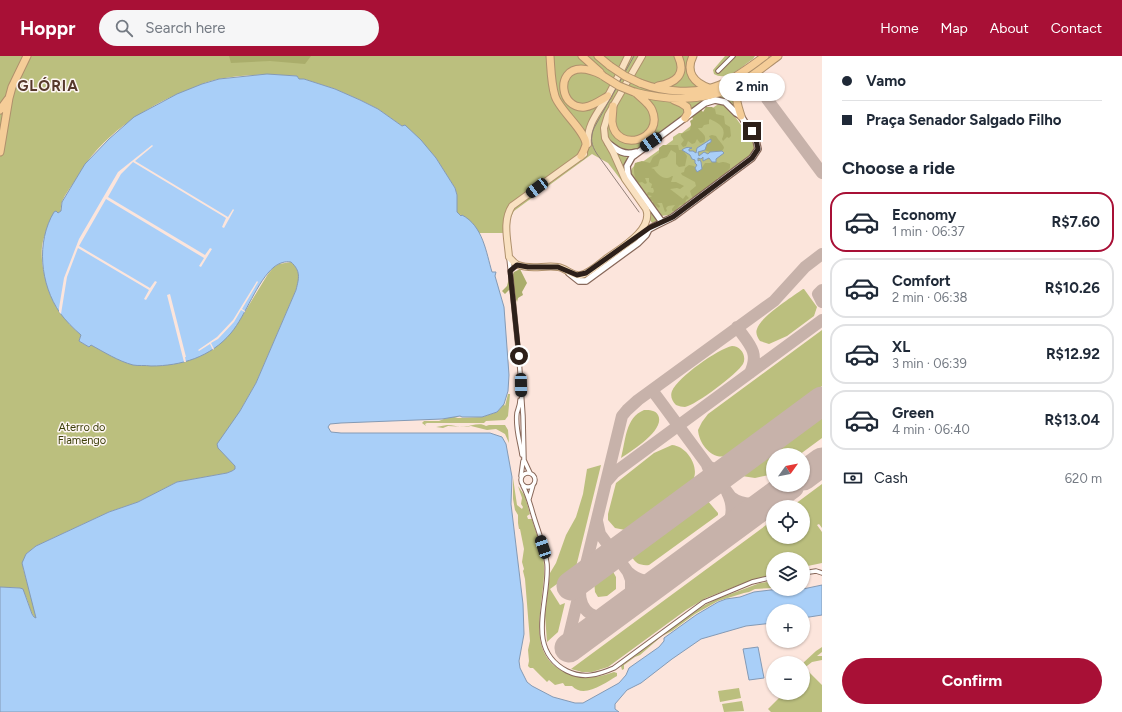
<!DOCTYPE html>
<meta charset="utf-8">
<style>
body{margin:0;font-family:Figtree,sans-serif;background:#f6f6f7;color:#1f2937;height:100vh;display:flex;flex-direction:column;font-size:15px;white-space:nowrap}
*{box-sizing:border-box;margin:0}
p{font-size:13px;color:#747a83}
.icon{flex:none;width:22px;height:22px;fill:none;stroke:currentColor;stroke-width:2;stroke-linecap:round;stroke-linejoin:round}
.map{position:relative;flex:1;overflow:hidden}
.details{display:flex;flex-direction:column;background:#fff;width:300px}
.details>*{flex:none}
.guide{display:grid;align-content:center;height:88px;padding:0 20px;background:#fff}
.needle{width:26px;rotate:57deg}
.tools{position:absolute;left:766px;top:392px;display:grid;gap:8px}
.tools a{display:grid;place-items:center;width:44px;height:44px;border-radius:50%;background:#fff;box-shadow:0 1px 3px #0004;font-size:20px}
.end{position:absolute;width:18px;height:18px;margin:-9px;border:5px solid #2d201a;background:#fff;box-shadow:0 0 0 2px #fff}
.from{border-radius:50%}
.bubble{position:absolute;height:28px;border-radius:14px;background:#fff;box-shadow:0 1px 3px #0004;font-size:13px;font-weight:700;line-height:28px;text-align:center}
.car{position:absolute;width:12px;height:24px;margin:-12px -6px;border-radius:5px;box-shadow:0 0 3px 1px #0007;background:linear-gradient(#222 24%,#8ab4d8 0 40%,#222 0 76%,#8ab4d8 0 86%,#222 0)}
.guide b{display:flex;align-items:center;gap:14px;height:38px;font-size:15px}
.guide b+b{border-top:1px solid #e0e1e3}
.guide i{width:10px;height:10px;background:#1f2937}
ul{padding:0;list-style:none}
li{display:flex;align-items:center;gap:12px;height:60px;margin:0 8px 6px;padding:0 12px;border:2px solid #e0e1e3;border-radius:16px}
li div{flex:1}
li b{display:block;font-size:15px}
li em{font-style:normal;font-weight:700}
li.selected{border-color:#a81036}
li>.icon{width:36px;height:36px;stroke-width:1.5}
h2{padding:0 20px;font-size:18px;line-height:48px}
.pay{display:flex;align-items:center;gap:10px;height:44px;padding:0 20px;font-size:15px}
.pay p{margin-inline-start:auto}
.action{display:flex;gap:8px;margin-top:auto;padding:8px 20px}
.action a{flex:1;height:46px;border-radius:24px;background:#a81036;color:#fff;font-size:16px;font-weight:700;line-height:46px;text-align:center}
header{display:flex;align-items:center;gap:24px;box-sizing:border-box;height:56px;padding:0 20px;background:#a81036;color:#fff}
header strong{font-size:19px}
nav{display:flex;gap:22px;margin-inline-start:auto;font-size:14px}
.search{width:280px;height:36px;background:#f6f6f7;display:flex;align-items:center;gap:10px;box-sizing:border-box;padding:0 14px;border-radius:22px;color:#747a83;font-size:15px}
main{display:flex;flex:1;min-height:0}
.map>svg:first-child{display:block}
.green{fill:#bbbf7e}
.forest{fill:#aaad6b}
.water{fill:#a9cff8;stroke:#849ab5}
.pier{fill:#fce5dc}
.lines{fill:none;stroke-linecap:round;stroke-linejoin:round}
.taxiway{stroke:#c7b2aa;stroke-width:12}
.runway{stroke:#c7b2aa;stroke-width:29}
.street-casing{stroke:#88685a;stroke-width:5.5}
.secondary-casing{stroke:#88685a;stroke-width:8}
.primary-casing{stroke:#af906c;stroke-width:8}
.highway-casing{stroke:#af906c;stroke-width:9}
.street{stroke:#fff;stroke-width:3.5}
.secondary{stroke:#fff;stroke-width:5.5}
.primary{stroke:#f9e1c1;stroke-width:6}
.highway{stroke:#f5cd98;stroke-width:7}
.tram{stroke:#928079;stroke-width:1}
.highway-bridge-casing{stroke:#af906c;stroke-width:9;stroke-linecap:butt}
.highway-bridge{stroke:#f5cd98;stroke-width:7}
.route{stroke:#2d201a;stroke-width:5}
.labels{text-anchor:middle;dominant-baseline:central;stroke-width:3;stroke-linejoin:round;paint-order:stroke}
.park-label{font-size:11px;fill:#3d3f0a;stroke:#fef6f3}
.district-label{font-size:15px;font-weight:bold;letter-spacing:1px;fill:#56392c;stroke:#fef6f3}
</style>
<header>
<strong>Hoppr</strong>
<div class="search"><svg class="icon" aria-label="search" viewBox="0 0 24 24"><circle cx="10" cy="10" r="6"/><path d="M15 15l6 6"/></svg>Search here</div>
<nav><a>Home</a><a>Map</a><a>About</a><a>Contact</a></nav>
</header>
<main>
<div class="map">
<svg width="822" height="656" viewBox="0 0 822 656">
<rect width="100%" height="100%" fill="#fce5dc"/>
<path class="green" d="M0,0H693L695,19L700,27L706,43L720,41L733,36V50L726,45L705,47L626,101L628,102L624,113L626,119L658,164L652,167L650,164L649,152L644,154L608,107L592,98L514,155L503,177H479L468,163L457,157V139L455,132L436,102L410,74L402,70L378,53L360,44L335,33L304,23H299L297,20C271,18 245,18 219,23C207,25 196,31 185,35C144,51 99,82 78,120C72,131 59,143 61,155L58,157C54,166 45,176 43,185C38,205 48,239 60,256C66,265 73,272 81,279L79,285L89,291L91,289L104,296L134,309L162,310L229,279L238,267L268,218L274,211L279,208L291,206L296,210L300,221L296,234L256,327L240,355L232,407L235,410V413L232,415L227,417L177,426L138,446L109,456L36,490L26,498L23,512L37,561L35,562C28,553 29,540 20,532L0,531Z
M725,0H755L753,3C742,10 728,26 714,18L713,14Z
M720,47H722L728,51L754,87L755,93L752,99L669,159L661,160L632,122C629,114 632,112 638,106L641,107L673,84V81L679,77H682L714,51Z
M803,233H804L817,251L814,260L787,280L769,288L760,285C758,282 755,277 757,273C760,261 792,241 803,233Z
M822,274V330L726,400C712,404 699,388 698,374L702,366L708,358Z
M732,290C741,290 747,300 743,308C737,318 696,349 685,351C682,351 679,350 676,349C672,345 670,340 672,335C678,321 718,293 732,290Z
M508,338H510L508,360L505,364L486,365L484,367H427L425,368L426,370L422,367L424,365H439L451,360L458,362L482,361L497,356L504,348L505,350Z
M644,354C650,354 655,354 658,359C666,374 631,395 621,402C626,384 625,362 644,354Z
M822,360V382L799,399H773V418L755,422L742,420Z
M447,369C453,369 458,371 464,371C471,370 480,366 486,370L489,369H505L508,374L509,387L505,378L496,373L487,374L471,370L466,371L448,370L443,372L436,371Z
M672,389C687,390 700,411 693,424L630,471L625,474L615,472L608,464V458L616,427L654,397Z
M601,409L575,515L550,533L560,549L565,547L558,576L547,586L545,559L550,517L556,507L566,479L576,461L583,438L587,413Z
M513,422L517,449L522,453L523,451L521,448L522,442L518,430L525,440L530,458L527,460L528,463H532C536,478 544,494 544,510C546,545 522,599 567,617C584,624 597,622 614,616L617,617V620C605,627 584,643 572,630H565L563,627L555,629L549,624L547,626C542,621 537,616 533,612H530L528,610L529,605L528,594L530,585L525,523L523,515L524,513L522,506L524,493L520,473H519L518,467V459L515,454L513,443Z
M822,428V472L819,468L817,469L822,476V507L803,511V503H773V518L744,527L706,542L686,554L608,611L592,616H582L571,613L773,464V481H803V451H791Z
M707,444L718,457V459L649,509C641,510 634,507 632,500Z
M611,512L616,521V533L607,540L598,541L595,536L594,525Z
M773,525V532L755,533L749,536L744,537L718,545L695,558L672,575L662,580L640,599L635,601L624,609V613L622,614L621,610L689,559L705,549L717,543L760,527Z
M822,591V596L817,600H822V604L812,606L803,613V607L816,595Z
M808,615L822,629V656H771L768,653L784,637H803V620Z
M739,632L741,642L720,646L718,635Z
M742,645L744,655L724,656L722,648Z"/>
<path class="forest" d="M229,0H311L305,8L270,5L231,7Z
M706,51H712L715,53L716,58L724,60L725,68L730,71L731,80L729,82L727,81L723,85L722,83C727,72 720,68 710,63L709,64V68L704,69L702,72H698C701,77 708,79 704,86L700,87L697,83L695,87L692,88L688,85L686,90L683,91L681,88L684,84L681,80V78L690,74L691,68L690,65L693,63L692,61H690L700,52L703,56Z
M712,79L716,80C718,84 724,89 724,92L722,95L710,96L704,94L706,89L711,84L709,80Z
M663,89H678L679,94H683L687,100L685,110L679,111L676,108V97L671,94L667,101C658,104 661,101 658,110L651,112L654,113C656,117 663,123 667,122C670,122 671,120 673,120L671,126H676L684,130L680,133L677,132L670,133L683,143L686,139L689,142L686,144L685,148L680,149L675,155H672V153L675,149L668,150L666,152L667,155L665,156L662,147H657L660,150L659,152L653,148V145L649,144V142L652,140L647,139V138L648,136L653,137L654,135L653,132H651L652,128L649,126V122H645L647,127L645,128L642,126L638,127C634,123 633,112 635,107L642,105L650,107L653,101L659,97V92Z
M714,105L719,107C724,105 725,106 730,108V112L722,121L717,122V126L704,134H702L701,138L695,142L692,141L690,135L696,130L695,126L682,119L681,117L684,116L685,112L689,109L694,110L696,113H701L705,107H710Z
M520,213L527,227L522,236L523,239L518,242L517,246L514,238L510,234H509L505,238L502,235L507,230L509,222L512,221L514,216Z"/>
<path class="water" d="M267,18L297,20L299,23H304L335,33L360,44L378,53L402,70L405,69L421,84L436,102L455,132L457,139V156L461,160L462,159C483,170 486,196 492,216H496L495,220L504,251L509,319L508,335L504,348L497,356L482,361H462L460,360L442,363L341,367L330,368L328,371L331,376L341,377H490L502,381L506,388L512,421L511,448L523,548L524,578L519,605L520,612L527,626L532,630L553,641L575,647H583L619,627L626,619L629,612L659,591L664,585V582L696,559L718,546L726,543L740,541L754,536L779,533H803L822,529V559L803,562V555H773V567L746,570L701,583L672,603L641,627L627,634L615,648V653L619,656H0V531L20,532L23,533L32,558L34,561L36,562L22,507L26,498L36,490L109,456L138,446L177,426L227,417L232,415L235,413V410L218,392L217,388L240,355L256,327L296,234C299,222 301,215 291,206C285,205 279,207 274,211C257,225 246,259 231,277C211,301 181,310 151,310C145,309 138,310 133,309C118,305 104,296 91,289L89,291L79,285L81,279C73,272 66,265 60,257C40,228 36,186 54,156L56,155L58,157L61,155L62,146L85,108L109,83L134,61L177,38L202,28L219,23Z
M711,83V86L707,88L705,94L698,96L699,100L704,96L708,98L710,96L722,95L724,97L716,103V106H712L709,102L703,105V101L701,103L698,102V105L700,104L701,106L702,113L697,116L695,112L697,109L695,107V104L692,103L690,99L682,94C686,91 688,91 692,92L689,93V95H693L696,97L697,92Z
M758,591L764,622L749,624L743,593Z"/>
<path class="pier" d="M152,89L153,90L135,105L228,161L233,153L234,154L224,172L222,171L226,162L133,106L121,118L108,141L205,199L210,192L212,193L201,211L199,210L204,202L106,143L79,190L150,232L155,225L157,226L146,244L144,243L149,234L78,192L67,221L61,258L59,256V252L64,222L79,183L118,116Z
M257,225L258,226L242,253L245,255V256L241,254L234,266L218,283L211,287L214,293L213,294L210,288L199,295L198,294L217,281L233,264Z
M170,238L186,301H185L186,306H184L167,239Z"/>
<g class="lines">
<path class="taxiway" d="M767,43L822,117
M822,234L818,238L822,246
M737,271C749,288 760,296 750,317
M652,334L731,441C744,451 758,448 772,443
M708,410L718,415L730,412
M607,425L614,417L822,264
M702,433C709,425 712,419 707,409
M597,465L600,478L628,516L631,524V536L625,550
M715,485C730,470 737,456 727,436
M607,488C616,492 623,490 631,486
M628,516C639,526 650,527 664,522
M616,557C595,567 579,556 580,533L622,360L627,354L638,344L774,245L805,211L822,198
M574,589L570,588L568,584L579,538"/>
<path class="runway" d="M803,420L822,406
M571,530L822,345
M569,592L790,429"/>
<g class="street-casing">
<path id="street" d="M718,15L733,0
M509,202L519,302L523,360L524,404L530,417
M520,344C520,349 518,353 517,357C515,372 520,385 522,399
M521 424a7 7 0 1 1 14 0a7 7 0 1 1-14 0Z
M521,420L523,405
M523,430C528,439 530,448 533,458C538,475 545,491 547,508C550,544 524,593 567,615C583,623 598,619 614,612L704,546L752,526L773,521
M529,443L533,429
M803,517L816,515L822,517"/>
</g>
<g class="secondary-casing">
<path id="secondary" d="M608,87C617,94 624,100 636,96
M638,180C649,172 661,167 673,161L752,102L758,93L756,84L741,60L736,57L725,46L715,44L705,47L632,101L627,110L628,119L662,166
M569,217L579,225H586L638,187L646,179L649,173"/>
</g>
<g class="primary-casing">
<path id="primary" d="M588,88C586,69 599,55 608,40C615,27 622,13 628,0
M584,98L512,150C502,165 508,185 509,201C512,204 515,208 518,209C531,214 545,209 558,211C566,212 573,221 581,219C590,217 599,208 607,202C621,192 654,173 646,153L625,123L613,96L605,82L604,72L608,59L642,0"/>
</g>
<g class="highway-casing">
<path id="highway" d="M550,0C551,13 551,27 555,40C559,54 587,76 586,89C585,92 583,97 581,100
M582,0L600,16
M598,0L610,10
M693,0C685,16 694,27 709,32
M602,19C596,16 589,13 581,13C555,13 560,54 585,51C593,50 601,44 608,40
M640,27C663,36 697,39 720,29C736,22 751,10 765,0
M658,30C675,27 687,19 678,0
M634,36C665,44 701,46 731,32C748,24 763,11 778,0
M674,44L681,47L687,51L688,57L685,62
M613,50C613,55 612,61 612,66C616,98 665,84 652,54C649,47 641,42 635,36
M0,54L8,43
M741,60C737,47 732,37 744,26
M0,96L9,42L12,31L27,0"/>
</g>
<use href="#street" class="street"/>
<use href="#secondary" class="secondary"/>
<use href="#primary" class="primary"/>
<use href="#highway" class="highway"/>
<path class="tram" d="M634,0L594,72C590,82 591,89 597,98L639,156"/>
<g class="highway-bridge-casing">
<path id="highway-bridge" d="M610,10L625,20L640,27
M603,20L619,30L634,36"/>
</g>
<use href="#highway-bridge" class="highway-bridge"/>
</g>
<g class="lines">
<path class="route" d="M519,300L510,215L517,209L528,211H558L577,219L586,217L649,172L673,161L752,102L758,93L756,84L752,75"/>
</g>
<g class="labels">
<g class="park-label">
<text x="82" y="371">Aterro do<tspan x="82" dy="13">Flamengo</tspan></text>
</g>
<g class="district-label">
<text x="48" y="30">GLÓRIA</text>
</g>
</g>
</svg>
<div class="tools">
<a><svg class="needle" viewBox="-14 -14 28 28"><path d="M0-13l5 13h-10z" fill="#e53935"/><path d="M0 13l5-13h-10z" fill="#747a83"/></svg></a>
<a><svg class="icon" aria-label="locate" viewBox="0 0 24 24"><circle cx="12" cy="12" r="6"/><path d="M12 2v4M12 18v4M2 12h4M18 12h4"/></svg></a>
<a><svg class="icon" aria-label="layers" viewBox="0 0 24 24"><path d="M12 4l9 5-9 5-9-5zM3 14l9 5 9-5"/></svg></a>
<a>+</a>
<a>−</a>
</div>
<i class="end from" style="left:519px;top:300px"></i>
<i class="end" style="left:752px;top:75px"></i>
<div class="bubble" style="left:719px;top:17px;width:66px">2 min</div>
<i class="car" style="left:651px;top:86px;rotate:235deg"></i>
<i class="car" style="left:537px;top:132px;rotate:233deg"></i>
<i class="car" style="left:521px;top:329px;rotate:179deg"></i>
<i class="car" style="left:543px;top:491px;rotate:342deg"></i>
</div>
<section class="details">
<div class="guide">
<b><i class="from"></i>Vamo</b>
<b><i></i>Praça Senador Salgado Filho</b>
</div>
<h2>Choose a ride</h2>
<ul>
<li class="selected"><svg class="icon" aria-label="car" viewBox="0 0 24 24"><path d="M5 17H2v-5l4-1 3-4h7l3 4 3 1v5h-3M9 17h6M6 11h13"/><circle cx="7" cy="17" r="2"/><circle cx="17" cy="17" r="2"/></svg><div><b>Economy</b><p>1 min · 06:37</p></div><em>R$7.60</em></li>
<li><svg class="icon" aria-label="car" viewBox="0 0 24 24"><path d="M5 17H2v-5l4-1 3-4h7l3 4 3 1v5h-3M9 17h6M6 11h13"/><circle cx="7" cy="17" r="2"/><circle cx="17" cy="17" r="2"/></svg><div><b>Comfort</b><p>2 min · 06:38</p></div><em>R$10.26</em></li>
<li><svg class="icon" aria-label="car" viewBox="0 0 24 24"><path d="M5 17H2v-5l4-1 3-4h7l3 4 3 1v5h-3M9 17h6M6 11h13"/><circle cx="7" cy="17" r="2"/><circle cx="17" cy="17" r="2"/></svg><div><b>XL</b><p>3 min · 06:39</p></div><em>R$12.92</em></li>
<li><svg class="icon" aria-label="car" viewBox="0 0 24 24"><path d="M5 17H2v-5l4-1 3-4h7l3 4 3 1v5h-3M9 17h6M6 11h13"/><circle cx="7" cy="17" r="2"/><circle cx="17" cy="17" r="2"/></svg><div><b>Green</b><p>4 min · 06:40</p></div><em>R$13.04</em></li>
</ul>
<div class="pay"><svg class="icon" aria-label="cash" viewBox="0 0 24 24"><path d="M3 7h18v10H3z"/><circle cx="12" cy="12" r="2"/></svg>Cash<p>620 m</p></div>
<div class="action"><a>Confirm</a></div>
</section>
</main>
